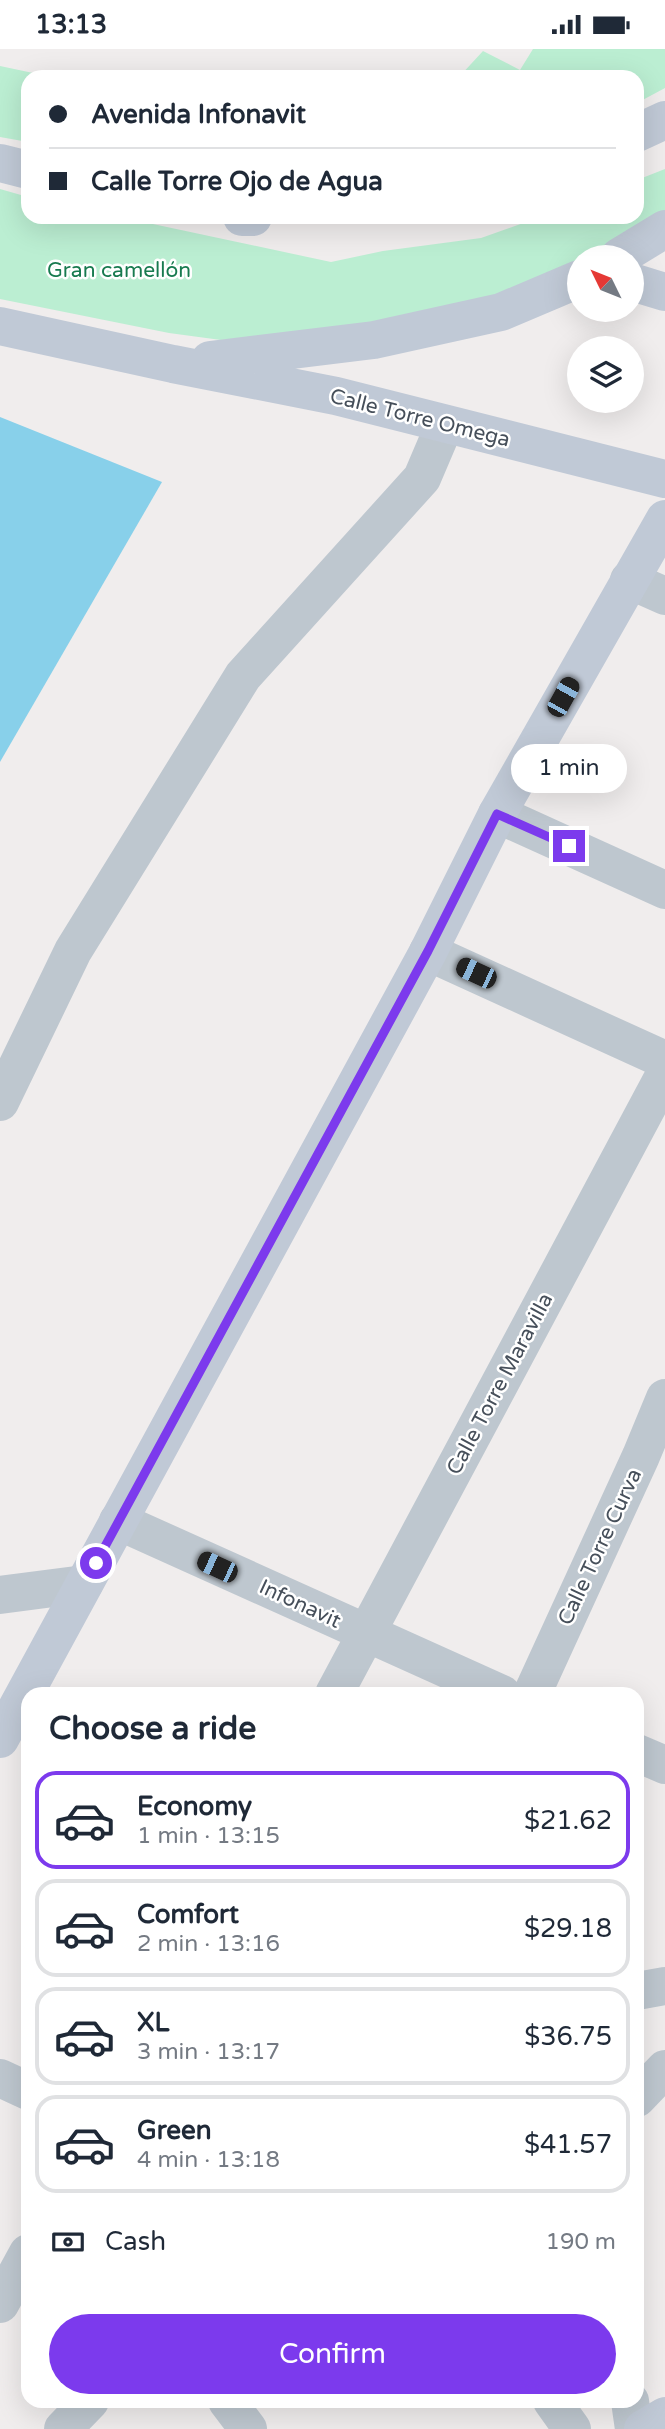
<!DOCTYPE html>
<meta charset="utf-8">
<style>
body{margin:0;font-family:"Varela Round",sans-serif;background:#f2f2f3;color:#1f2937;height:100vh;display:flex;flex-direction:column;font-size:26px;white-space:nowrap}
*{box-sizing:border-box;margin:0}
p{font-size:23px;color:#747a83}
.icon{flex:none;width:38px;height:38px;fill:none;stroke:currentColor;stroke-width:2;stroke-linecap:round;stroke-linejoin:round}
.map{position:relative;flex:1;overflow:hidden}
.details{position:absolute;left:21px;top:1638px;width:623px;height:721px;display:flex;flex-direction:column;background:#fff;border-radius:21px;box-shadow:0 7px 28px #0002}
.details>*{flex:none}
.top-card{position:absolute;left:21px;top:21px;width:623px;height:154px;border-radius:21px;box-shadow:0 7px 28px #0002;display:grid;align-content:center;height:154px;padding:0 28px;background:#fff}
.needle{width:46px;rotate:313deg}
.buttons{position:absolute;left:567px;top:196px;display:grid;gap:14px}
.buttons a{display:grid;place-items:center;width:77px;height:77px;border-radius:50%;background:#fff;box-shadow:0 7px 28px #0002;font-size:35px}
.end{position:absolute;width:32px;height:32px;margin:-16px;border:9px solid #7c3aed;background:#fff;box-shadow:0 0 0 4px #fff}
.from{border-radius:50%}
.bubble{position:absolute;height:49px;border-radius:24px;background:#fff;box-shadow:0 7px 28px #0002;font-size:23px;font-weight:600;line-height:49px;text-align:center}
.car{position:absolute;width:21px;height:42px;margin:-21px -10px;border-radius:9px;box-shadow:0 0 5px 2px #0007;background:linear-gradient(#222 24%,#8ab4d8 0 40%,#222 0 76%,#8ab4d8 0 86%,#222 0)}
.top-card b{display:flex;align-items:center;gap:24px;height:66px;font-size:26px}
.top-card b+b{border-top:2px solid #e0e1e3}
.top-card i{width:18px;height:18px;background:#1f2937}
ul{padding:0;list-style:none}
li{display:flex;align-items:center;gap:21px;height:98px;margin:0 14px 10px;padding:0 14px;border:4px solid #e0e1e3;border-radius:21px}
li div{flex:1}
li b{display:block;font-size:26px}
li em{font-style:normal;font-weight:600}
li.active{border-color:#7c3aed}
li>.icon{width:63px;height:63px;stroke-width:1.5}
h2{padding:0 28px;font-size:32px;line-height:84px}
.pay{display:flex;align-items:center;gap:18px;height:77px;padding:0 28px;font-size:26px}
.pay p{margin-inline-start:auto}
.action{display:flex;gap:14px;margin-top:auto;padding:14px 28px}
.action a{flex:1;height:80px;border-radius:42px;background:#7c3aed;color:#fff;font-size:28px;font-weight:600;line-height:80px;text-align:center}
.status{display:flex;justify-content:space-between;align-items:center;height:49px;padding:0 35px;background:#fff;direction:ltr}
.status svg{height:19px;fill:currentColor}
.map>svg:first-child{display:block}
.green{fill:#bbeed2}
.water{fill:#88d0ea}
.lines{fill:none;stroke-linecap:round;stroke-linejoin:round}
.street{stroke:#bec7cf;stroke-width:38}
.secondary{stroke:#c0c9d6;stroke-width:38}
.route{stroke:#7c3aed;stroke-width:9}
.labels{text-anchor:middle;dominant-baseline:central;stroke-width:5;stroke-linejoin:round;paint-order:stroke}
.park-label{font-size:21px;fill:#177a4f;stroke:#fff}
.street-label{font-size:21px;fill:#464f5a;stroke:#fff}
</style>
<div class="status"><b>13:13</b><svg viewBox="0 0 49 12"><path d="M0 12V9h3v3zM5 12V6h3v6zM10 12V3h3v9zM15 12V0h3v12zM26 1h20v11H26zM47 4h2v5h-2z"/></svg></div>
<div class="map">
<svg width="665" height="2380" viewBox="0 0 665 2380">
<rect width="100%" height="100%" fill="#f0eded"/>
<path class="green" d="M533,0H665V39L637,54V28H459L483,2L520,21Z
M0,17L52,28H28V93L0,88Z
M665,120V174L609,208H579V224L464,267L221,291L169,284L0,250V140L28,148V168H120L331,213L383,202L481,189L540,168H637V131Z"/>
<path class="water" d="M0,368L162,433L0,713Z"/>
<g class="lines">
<path class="street" d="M629,531L665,547
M497,765L665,841
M428,903L665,1011
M0,1053L73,902L243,627L422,429L445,375
M118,1472L502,1645
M0,1546L84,1535
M334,1645L665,1025
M532,1645L641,1407L665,1349
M637,1704L665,1716
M637,1942L665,1937
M0,2029L28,2042
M637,2049L665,2020
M0,2255L28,2204
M227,2352L248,2380
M552,2352L572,2380
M630,2352L634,2380
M63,2380L90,2352"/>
<path class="secondary" d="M637,84L665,71
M0,114L28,121
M242,168H253
M619,208L665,180
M632,233L665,243
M0,277L173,315L336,347L665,430
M210,311L374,291L501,263L579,230
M0,1690L428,903L497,765L665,470
M643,2380L665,2367"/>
</g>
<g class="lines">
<path class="route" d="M96,1514L428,902L497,765L569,797"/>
</g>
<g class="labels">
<g class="park-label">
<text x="119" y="221">Gran camellón</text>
</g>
<g class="street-label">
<text transform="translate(420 369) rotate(14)">Calle Torre Omega</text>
<text transform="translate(500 1335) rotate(-62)">Calle Torre Maravilla</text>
<text transform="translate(600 1498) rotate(-65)">Calle Torre Curva</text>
<text transform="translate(300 1555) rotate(25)">Infonavit</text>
</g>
</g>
</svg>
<div class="buttons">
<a><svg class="needle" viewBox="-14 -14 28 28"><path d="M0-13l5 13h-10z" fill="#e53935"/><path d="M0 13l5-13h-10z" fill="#747a83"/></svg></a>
<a><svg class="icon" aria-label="layers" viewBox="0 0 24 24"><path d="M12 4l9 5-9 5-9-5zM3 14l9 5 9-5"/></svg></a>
</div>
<i class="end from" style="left:96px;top:1514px"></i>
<i class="end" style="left:569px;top:797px"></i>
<div class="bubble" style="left:511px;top:695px;width:116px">1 min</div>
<i class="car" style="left:563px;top:648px;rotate:29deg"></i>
<i class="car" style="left:476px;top:924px;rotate:295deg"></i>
<i class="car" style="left:217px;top:1518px;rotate:295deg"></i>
<div class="top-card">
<b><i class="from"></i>Avenida Infonavit</b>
<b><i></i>Calle Torre Ojo de Agua</b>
</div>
<section class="details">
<h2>Choose a ride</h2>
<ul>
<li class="active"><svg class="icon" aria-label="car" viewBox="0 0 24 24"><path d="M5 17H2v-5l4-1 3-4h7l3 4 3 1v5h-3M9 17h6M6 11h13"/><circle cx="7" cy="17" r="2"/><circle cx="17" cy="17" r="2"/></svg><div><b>Economy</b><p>1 min · 13:15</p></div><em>$21.62</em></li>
<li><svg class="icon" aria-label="car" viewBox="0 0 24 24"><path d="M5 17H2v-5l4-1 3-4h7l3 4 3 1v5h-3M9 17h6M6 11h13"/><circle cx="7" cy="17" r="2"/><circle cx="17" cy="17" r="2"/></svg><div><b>Comfort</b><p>2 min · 13:16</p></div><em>$29.18</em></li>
<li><svg class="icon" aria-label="car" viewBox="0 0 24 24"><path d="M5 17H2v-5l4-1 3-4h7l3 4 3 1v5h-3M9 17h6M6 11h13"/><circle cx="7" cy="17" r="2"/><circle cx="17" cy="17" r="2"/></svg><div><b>XL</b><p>3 min · 13:17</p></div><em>$36.75</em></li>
<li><svg class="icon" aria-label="car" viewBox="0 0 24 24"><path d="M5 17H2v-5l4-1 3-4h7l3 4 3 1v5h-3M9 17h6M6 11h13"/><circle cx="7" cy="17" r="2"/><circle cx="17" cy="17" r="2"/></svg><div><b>Green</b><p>4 min · 13:18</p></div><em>$41.57</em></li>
</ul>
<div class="pay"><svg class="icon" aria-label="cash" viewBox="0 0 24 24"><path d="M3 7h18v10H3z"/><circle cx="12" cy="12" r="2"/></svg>Cash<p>190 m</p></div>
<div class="action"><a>Confirm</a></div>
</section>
</div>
